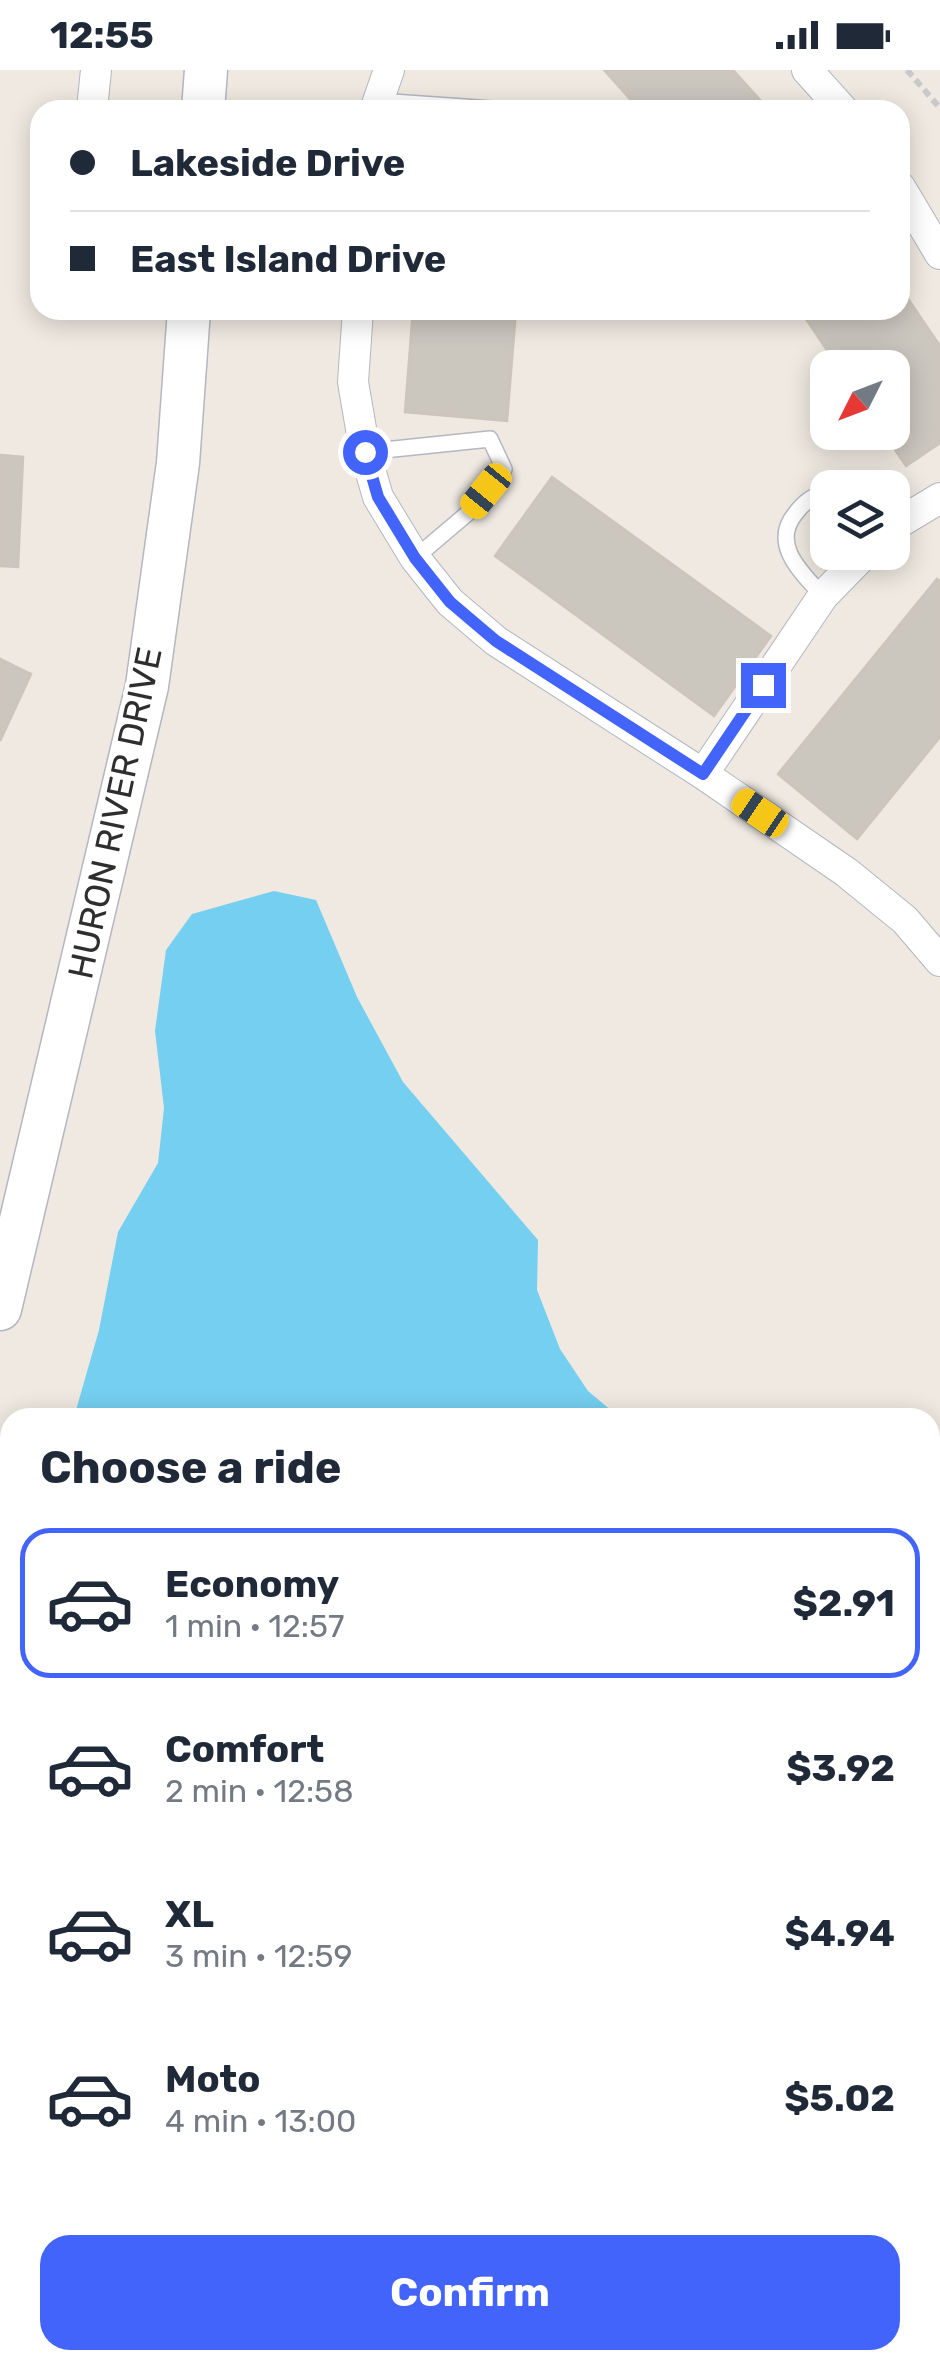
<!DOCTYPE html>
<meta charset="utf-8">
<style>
body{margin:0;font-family:Rubik,sans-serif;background:#f6f6f7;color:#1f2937;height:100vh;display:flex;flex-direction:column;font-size:38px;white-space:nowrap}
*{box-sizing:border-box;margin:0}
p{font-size:32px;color:#747a83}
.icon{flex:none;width:55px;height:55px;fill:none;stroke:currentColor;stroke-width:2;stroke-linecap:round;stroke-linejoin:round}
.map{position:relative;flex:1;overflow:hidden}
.sheet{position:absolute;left:0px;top:1338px;width:940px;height:962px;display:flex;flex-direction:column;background:#fff;border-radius:30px 30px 0 0;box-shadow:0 5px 25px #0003}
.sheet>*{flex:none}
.guide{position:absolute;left:30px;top:30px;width:880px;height:220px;border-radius:30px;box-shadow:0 5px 25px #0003;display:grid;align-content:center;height:220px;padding:0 40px;background:#fff}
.needle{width:65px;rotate:228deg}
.tools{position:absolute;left:810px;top:280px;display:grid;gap:20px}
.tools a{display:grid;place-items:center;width:100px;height:100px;border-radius:20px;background:#fff;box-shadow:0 5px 25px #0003;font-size:50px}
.end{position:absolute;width:45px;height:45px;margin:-22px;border:12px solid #4264fb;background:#fff;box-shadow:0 0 0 5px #fff}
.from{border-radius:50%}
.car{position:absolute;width:30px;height:60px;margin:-30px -15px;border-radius:12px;box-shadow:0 0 8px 2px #0007;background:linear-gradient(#f5c518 24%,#345 0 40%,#f5c518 0 76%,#345 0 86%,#f5c518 0)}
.guide b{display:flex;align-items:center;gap:35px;height:95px;font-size:38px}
.guide b+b{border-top:2px solid #e0e1e3}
.guide i{width:25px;height:25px;background:#1f2937}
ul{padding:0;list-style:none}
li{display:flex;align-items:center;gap:30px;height:150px;margin:0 20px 15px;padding:0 20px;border:5px solid transparent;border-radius:30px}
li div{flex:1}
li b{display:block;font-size:38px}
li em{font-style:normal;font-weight:700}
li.selected{border-color:#4264fb}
li>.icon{width:90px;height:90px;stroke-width:1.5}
h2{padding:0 40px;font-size:45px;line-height:120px}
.cta{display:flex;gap:20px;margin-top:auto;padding:20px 40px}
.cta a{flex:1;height:115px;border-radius:30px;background:#4264fb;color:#fff;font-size:40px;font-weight:700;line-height:115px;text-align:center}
.status{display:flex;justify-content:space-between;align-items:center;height:70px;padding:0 50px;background:#fff;direction:ltr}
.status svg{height:28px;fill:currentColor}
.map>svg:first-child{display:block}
.green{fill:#b6e59e}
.water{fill:#75cff0}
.building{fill:#cbc7bf;stroke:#cbc5ba;stroke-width:2.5}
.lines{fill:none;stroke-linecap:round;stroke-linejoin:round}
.service-casing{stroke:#b4b7c1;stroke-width:18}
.minor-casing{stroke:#b4b7c1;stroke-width:32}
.secondary-casing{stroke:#b4b7c1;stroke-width:45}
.path{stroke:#c9c9c9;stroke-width:6;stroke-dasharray:8 5;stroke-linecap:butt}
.service{stroke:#fff;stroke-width:15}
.minor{stroke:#fff;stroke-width:30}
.secondary{stroke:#fff;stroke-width:42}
.route{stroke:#4264fb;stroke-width:12}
.labels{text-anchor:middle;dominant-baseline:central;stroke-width:9;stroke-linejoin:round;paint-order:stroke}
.street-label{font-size:35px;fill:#2e2e2e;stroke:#fff}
</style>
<div class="status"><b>12:55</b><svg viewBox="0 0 49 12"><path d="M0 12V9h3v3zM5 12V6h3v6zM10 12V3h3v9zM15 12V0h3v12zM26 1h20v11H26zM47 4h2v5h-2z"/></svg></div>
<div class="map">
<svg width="940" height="2299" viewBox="0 0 940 2299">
<rect width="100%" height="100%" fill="#efe9e1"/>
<path class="green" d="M930,1806L940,1821V2299H843L839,2290H930Z"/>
<path class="water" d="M274,821L316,830L357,927L403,1012L538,1170L537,1220L560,1279L588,1321L619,1347H74L99,1260L118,1162L158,1093L164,1038L155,961L166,880L192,844Z
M930,1621L940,1625V1770L930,1752Z
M10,1646V1787L0,1762V1654Z
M118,2290H789L793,2299H97L102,2295Z"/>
<path class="building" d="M604,0H733L769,40H640Z
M900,217L940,276V373L906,396L883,362H892V298H839L800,240H900Z
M413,240H516L507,351L405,342Z
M0,385L23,387L18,497L0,496Z
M552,407L771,566L714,646L495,486Z
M937,509L940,511V667L857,769L778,704Z
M0,589L31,604L0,671Z"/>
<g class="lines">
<g class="service-casing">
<path id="service" d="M378,31L507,40
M365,382L490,369L504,399L468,443L415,488
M823,526C803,504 770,475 795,444C804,432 813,425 828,422"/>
</g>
<g class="minor-casing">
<path id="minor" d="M807,0L843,40
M92,39L96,0
M375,40L389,0
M900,117L940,184
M358,240L353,312L365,382L378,427L415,488L450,532L496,571L703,704L846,802L905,850L940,891
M892,457L940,428
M703,704L823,526L866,482"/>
</g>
<g class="secondary-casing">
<path id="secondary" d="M203,40L206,0
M0,1239L147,616L178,393L189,240"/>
</g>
<path class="path" d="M907,0L940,38"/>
<use href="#service" class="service"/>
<use href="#minor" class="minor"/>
<use href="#secondary" class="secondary"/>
</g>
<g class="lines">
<path class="route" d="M365,382L378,427L415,488L450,532L496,571L703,704L763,615"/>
</g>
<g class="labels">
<g class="street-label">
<text transform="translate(115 743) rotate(-78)">HURON RIVER DRIVE</text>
</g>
</g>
</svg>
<div class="tools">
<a><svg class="needle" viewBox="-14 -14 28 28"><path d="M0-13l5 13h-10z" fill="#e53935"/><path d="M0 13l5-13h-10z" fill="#747a83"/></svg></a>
<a><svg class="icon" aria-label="layers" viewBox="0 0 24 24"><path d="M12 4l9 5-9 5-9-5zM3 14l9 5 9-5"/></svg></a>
</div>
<i class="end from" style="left:365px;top:382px"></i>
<i class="end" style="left:763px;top:615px"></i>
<i class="car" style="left:486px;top:421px;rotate:219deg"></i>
<i class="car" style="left:760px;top:743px;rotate:304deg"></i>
<div class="guide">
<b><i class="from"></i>Lakeside Drive</b>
<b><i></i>East Island Drive</b>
</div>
<section class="sheet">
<h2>Choose a ride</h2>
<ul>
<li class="selected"><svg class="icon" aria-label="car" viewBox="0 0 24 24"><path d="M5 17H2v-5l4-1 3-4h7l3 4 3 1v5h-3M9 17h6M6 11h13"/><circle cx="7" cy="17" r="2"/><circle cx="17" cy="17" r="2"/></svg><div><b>Economy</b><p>1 min · 12:57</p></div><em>$2.91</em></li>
<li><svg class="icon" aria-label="car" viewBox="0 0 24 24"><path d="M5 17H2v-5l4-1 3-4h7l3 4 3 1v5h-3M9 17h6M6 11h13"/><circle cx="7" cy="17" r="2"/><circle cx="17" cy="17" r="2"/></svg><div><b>Comfort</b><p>2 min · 12:58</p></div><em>$3.92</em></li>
<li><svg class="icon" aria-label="car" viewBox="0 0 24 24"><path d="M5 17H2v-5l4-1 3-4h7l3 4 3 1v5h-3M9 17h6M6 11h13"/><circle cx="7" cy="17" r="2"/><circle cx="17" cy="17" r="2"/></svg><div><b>XL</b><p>3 min · 12:59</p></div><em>$4.94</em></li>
<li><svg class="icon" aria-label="car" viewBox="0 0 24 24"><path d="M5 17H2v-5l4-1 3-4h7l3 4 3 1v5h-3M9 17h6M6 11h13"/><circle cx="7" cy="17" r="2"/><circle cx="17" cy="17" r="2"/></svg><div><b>Moto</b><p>4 min · 13:00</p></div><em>$5.02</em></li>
</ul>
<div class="cta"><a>Confirm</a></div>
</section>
</div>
